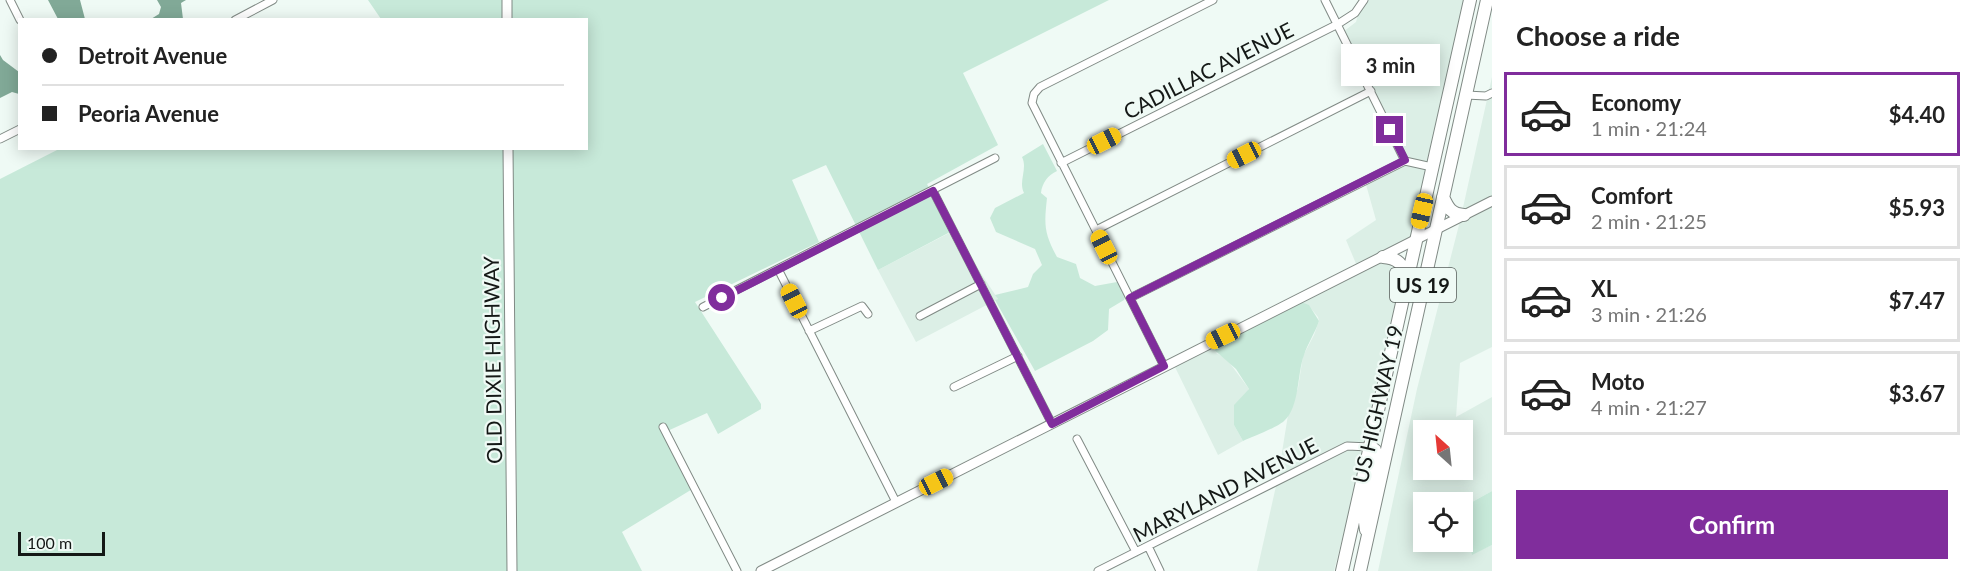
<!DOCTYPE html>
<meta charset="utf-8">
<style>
body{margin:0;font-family:Lato,sans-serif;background:#f6f6f6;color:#222;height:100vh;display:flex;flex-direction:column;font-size:22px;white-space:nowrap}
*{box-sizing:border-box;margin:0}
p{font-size:20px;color:#767676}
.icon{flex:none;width:33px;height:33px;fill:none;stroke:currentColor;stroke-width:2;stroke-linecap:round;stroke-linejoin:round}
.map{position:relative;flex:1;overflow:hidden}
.panel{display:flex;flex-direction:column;background:#fff;width:480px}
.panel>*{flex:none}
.banner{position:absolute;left:18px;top:18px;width:570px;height:132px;border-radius:0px;box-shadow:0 3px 15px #0003;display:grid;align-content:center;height:132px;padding:0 24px;background:#fff}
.needle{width:39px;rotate:333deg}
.buttons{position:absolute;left:1413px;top:420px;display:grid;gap:12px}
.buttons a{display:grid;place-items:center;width:60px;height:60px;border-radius:0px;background:#fff;box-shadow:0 3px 15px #0003;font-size:30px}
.scale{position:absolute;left:18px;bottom:15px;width:87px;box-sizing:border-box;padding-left:6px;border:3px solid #141816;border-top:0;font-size:16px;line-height:21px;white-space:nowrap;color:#141816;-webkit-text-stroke:4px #effaf5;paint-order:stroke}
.end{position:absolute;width:27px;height:27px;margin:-14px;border:8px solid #802d9c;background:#fff;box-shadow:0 0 0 3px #fff}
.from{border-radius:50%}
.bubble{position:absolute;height:42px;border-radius:0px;background:#fff;box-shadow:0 3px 15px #0003;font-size:20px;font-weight:700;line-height:42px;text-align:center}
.car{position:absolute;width:18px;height:36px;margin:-18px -9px;border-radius:8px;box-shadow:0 0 4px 2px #0007;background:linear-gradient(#f5c518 24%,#345 0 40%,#f5c518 0 76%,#345 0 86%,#f5c518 0)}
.banner b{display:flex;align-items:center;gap:21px;height:57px;font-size:22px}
.banner b+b{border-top:2px solid #e0e0e0}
.banner i{width:15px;height:15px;background:#222}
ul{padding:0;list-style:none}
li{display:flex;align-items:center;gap:18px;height:84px;margin:0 12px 9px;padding:0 12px;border:3px solid #e0e0e0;border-radius:0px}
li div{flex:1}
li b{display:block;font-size:22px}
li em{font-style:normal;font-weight:700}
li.active{border-color:#802d9c}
li>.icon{width:54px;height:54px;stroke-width:1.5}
h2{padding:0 24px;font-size:27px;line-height:72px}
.primary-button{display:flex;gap:12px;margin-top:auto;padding:12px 24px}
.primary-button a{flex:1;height:69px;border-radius:0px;background:#802d9c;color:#fff;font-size:24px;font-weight:700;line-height:69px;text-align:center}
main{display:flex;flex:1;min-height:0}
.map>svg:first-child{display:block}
.built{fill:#dcefe6;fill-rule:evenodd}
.green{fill:#c7e9d9}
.water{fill:#81a997}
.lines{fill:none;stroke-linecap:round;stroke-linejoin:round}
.street-casing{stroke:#808a85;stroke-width:9}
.secondary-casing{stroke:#808a85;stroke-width:11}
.highway-casing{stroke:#808a85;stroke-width:14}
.street{stroke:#fff;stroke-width:7}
.secondary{stroke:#fff;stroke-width:9}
.highway{stroke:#fff;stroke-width:12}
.route{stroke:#802d9c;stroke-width:8}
.labels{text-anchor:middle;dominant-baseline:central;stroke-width:4.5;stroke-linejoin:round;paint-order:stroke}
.shield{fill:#effaf5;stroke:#565c59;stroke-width:1.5}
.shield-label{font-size:20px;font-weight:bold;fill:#141816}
.street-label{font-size:21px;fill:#141816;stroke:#effaf5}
</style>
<main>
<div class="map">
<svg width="1492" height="571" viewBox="0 0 1492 571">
<rect width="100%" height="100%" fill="#effaf5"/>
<path class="built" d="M1362,0H1466L1413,239L1357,266L1346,240L1376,220L1365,181L1408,161L1343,32L1356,22Z
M1492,77V197L1462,212Z
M1492,205V347L1460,363L1456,417L1492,397V491L1463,507L1462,502H1424V542H1462L1463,517L1470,533L1469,544L1472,554L1492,545V571H1378L1417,389L1460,221ZM1424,430H1462V470H1424Z
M953,231L998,299L916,342L878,270Z
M1384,261H1393L1404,278L1372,420L1334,571H1257L1278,477L1288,415L1298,388L1303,356L1314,335L1319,321L1318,317L1309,306L1216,353L1226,358L1249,389L1234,425L1243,441L1218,455L1174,365Z"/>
<path class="green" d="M368,0H504V19H381Z
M510,0H1109L963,73L998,145L927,184L952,231L878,270L826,165L792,180L819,242L695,302L761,404V409L718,434L707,413L663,433L694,488L622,532L642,571H517L516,429H513L511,149L586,148V20L510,19Z
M1043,144L1057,171C1048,175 1042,183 1041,193L1047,198C1044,225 1044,233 1057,257L1076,264L1080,278L1095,286L1117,282L1128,290L1124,300L1109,309L1108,330L1093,341L1035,371L995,300L998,299L995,295L1028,287L1033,274L1042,265L1035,249L996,232L990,218L995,208L1024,193C1018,181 1028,169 1022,157Z
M59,149H505L508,571H0V179Z
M1301,302L1309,305L1319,321C1315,333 1308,343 1304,355C1297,373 1300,407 1284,421C1278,427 1252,437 1243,441L1234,425V405L1249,389L1236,369L1211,347Z
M1492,491V545L1472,555C1470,548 1470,542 1469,535C1469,525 1462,520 1463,507Z"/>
<path class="water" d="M48,0H80L85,19H58Z
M157,0H186L181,3L183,19H151L159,14L161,7Z
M0,55L3,60L19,72V94L12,92L0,98Z"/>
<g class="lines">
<g class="street-casing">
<path id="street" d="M10,0L20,20
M1325,0L1405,161L1432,167
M235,20L273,0
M1466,95L1486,96L1492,93
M0,139L20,129
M1061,163L1338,24L1355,13L1364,0
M933,191L1052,424
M1096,230L1371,91
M778,269L896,502
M1130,298L1405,161
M703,307L995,158
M920,316L981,284
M809,331L862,306L868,314
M1164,366L1032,103L1034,94L1040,87L1213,0
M954,387L1018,356
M663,427L737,571
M1077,439L1136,552
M1148,546L1160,571
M1098,571L1347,446L1370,447"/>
</g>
<g class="secondary-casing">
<path id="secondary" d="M507,0V20
M508,148L512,571
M761,571L1492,201"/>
</g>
<g class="highway-casing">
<path id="highway" d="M1443,197C1448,208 1451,214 1464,215
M1383,257C1398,258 1403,264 1407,279
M1366,530L1364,514L1376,457L1375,450L1370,447
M1342,571L1470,0
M1360,571L1487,0"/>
</g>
<use href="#street" class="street"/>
<use href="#secondary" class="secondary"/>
<use href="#highway" class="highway"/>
</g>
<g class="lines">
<path class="route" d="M722,298L933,191L1052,424L1164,366L1130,298L1405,160L1390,130"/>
</g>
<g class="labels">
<rect class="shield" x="1390" y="268" width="66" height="34" rx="4.5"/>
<g class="shield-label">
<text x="1423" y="285">US 19</text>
</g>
<g class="street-label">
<text transform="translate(1208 70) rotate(-27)">CADILLAC AVENUE</text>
<text transform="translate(492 360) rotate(-91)">OLD DIXIE HIGHWAY</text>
<text transform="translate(1377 404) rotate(-77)">US HIGHWAY 19</text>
<text transform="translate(1225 489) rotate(-27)">MARYLAND AVENUE</text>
</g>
</g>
</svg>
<div class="buttons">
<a><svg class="needle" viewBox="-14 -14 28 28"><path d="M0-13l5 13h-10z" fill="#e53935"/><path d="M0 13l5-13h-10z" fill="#767676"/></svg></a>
<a><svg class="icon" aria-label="locate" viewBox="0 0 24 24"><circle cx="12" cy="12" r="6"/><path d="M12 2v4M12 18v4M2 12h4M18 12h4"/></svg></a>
</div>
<div class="scale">100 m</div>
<i class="end from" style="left:722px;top:298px"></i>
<i class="end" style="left:1390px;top:130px"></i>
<div class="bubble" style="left:1341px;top:44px;width:99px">3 min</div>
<i class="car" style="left:1104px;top:141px;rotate:63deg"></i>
<i class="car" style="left:1244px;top:155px;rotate:243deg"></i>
<i class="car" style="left:1422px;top:211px;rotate:193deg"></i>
<i class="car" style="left:1104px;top:247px;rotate:333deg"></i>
<i class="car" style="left:794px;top:301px;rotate:333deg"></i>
<i class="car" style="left:1223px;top:336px;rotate:244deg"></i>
<i class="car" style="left:936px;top:482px;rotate:63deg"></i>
<div class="banner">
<b><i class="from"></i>Detroit Avenue</b>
<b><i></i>Peoria Avenue</b>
</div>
</div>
<section class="panel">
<h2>Choose a ride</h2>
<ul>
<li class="active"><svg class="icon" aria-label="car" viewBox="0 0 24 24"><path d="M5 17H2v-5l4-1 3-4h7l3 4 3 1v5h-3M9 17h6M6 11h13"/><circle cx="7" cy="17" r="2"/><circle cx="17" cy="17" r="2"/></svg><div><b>Economy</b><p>1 min · 21:24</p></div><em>$4.40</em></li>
<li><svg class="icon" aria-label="car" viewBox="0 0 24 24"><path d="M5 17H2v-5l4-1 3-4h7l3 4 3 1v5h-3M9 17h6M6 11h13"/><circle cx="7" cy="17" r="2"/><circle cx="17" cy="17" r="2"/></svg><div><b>Comfort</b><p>2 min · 21:25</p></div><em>$5.93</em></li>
<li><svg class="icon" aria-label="car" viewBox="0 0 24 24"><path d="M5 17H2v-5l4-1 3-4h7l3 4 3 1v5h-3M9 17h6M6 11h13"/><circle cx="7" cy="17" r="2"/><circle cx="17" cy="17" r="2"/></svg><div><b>XL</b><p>3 min · 21:26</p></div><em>$7.47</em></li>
<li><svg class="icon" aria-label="car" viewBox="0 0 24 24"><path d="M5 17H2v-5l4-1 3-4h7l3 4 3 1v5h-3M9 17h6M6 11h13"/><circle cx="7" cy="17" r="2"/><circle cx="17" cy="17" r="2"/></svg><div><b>Moto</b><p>4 min · 21:27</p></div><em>$3.67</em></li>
</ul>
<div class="primary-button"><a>Confirm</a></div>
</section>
</main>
